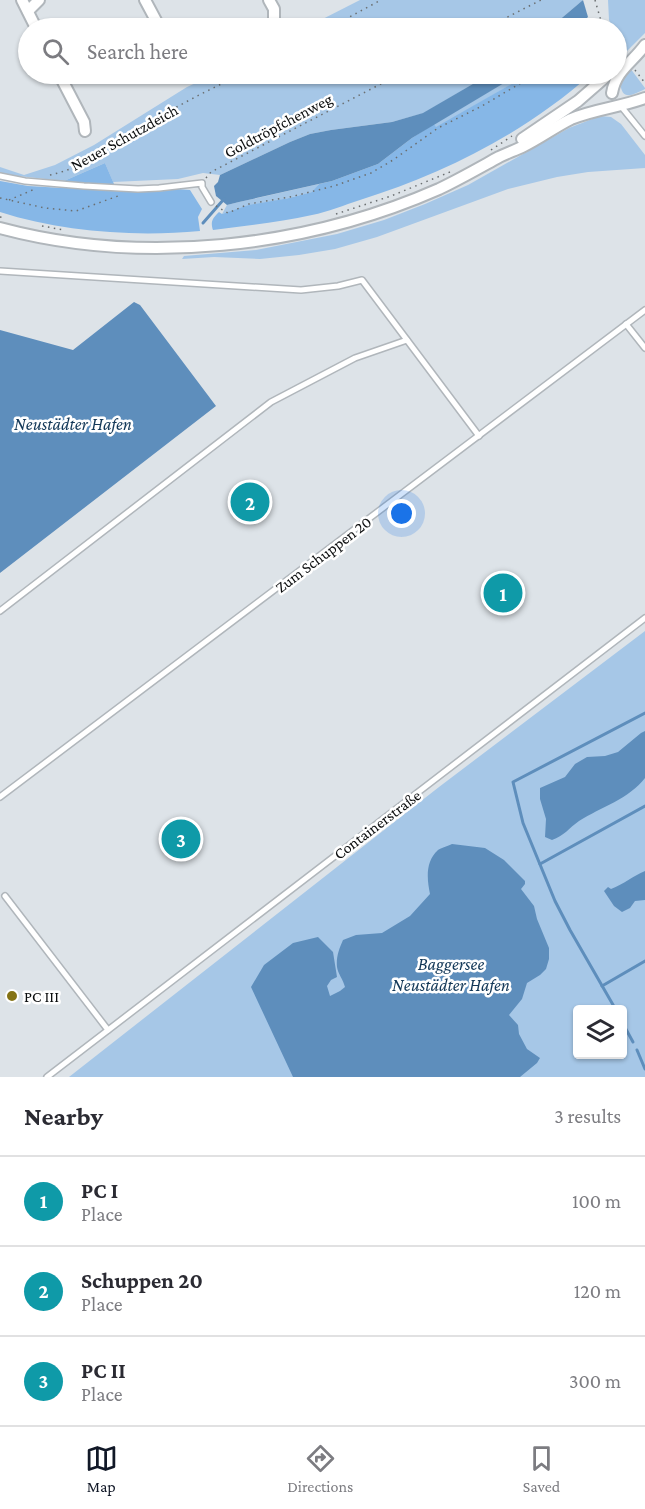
<!DOCTYPE html>
<meta charset="utf-8">
<style>
:root{--surface:#fff;--page:#f2f2f3;--text:#2b2b33;--muted:#7c7c81;--line:#e1e1e2;--accent:#111827}
body{margin:0;font-family:"Crimson Pro",serif;background:var(--page);color:var(--text)}
.controls{position:absolute;right:18px;bottom:18px;display:grid;overflow:hidden;border-radius:6px;box-shadow:0 2px 4px #0004}
.controls button{width:54px;height:54px;display:grid;place-items:center;padding:0;border:0;border-bottom:2px solid var(--line);background:var(--surface);color:var(--text);font:30px sans-serif}
.you{position:absolute;left:402px;top:514px;width:21px;height:21px;margin:-15px;border:4px solid #fff;border-radius:50%;background:#1a73e8;box-shadow:0 0 0 9px #1a73e833}
.badge{display:grid;place-items:center;width:39px;height:39px;border-radius:50%;background:var(--accent);color:#fff;font-size:20px;font-weight:700}
.pin{position:absolute;translate:-50% -50%;border:3px solid #fff;box-shadow:0 2px 6px #0006}
.list{margin:0;padding:0;list-style:none}
h2{display:flex;justify-content:space-between;align-items:center;height:78px;margin:0;padding:0 24px;font-size:26px}
h2 small{font-size:20px;font-weight:400;color:var(--muted)}
.list li{display:grid;grid-template-columns:39px 1fr auto;gap:18px;align-items:center;box-sizing:border-box;height:90px;padding:0 24px;border-top:2px solid var(--line)}
.list b{display:block;font-size:22px;white-space:nowrap}
.list p{margin:0;font-size:20px;white-space:nowrap;color:var(--muted)}
.list em{font-size:20px;font-style:normal;color:var(--muted)}
.icon{flex:none;width:33px;height:33px;fill:none;stroke:currentColor;stroke-width:2;stroke-linecap:round;stroke-linejoin:round}
.map{position:relative;flex:none;width:645px;height:1077px;overflow:hidden}
.search{position:absolute;background:var(--surface);box-shadow:0 2px 4px #0004;left:18px;right:18px;top:18px;height:66px;display:flex;align-items:center;gap:15px;box-sizing:border-box;padding:0 21px;border-radius:33px;color:var(--muted);font-size:22px}
.sheet{height:348px;background:var(--surface)}
nav{display:flex;justify-content:space-around;align-items:center;box-sizing:border-box;height:84px;border-top:2px solid var(--line);background:var(--surface);font-size:16px;color:var(--muted)}
nav a{display:grid;justify-items:center;gap:3px}
nav .on{color:var(--accent)}
.map>svg:first-child{display:block}
.green{fill:#a6c7e7;fill-rule:evenodd}
.forest{fill:#86b7e7}
.water{fill:#5e8ebc}
.lines{fill:none;stroke-linecap:round;stroke-linejoin:round}
.stream{stroke:#5e8ebc;stroke-width:3}
.lane-casing{stroke:#b0b6bb;stroke-width:8}
.street-casing{stroke:#b0b6bb;stroke-width:14}
.path{stroke:#6b6f71;stroke-width:1.5;stroke-dasharray:1.5 4.5;stroke-linecap:butt}
.lane{stroke:#fff;stroke-width:5}
.street{stroke:#fff;stroke-width:10}
.poi-dot{fill:#847315;stroke:#fff;stroke-width:2}
.labels{text-anchor:middle;stroke-width:5;stroke-linejoin:round;paint-order:stroke}
.street-label{font-size:16px;fill:#0b0d0e;stroke:#fff}
.poi-label{font-size:16px;fill:#0b0d0e;stroke:#fff;text-anchor:start}
.water-label{font-size:18px;font-style:italic;fill:#123757;stroke:#fff}
</style>
<div class="map">
<svg width="645" height="1077" viewBox="0 0 645 1077">
<rect width="100%" height="100%" fill="#dde3e8"/>
<g class="green">
<path d="M360,0H582V1L550,28H305Z"/>
<path d="M608,0H645V33L624,54L619,48L617,50L616,28H612V27L609,20Z"/>
<path d="M630,68L645,88V89C632,95 622,102 620,82Z"/>
<path d="M215,74H490L424,113L392,122L331,130L310,134L290,142L220,175L203,173L178,179L113,182L105,163L64,181L0,174V167L24,175L55,165L94,145L187,87Z"/>
<path d="M519,74H529L436,128L434,124Z"/>
<path d="M600,116L611,117L621,124L645,155V168L588,172L557,177L508,189L377,237L335,249L299,255L260,259L214,257L182,259L184,256L256,250L337,234L384,220L425,204L468,185L569,128Z"/>
<path d="M319,184L313,192L222,214L227,205L239,202Z"/>
<path d="M645,631V1077H69L439,787ZM578,1010H622V1054H578Z"/>
</g>
<g class="forest">
<path d="M529,74H591C525,133 444,174 360,200C344,205 328,212 312,215C279,222 246,226 213,230C210,221 213,218 219,212L222,214L249,205L289,198L312,192L319,184L332,181L378,164L412,138L434,124L436,127Z"/>
<path d="M105,163L117,191L152,192L177,189L190,190L202,209L198,217L200,231C135,237 62,232 0,212V181L28,186L62,188L64,181Z"/>
</g>
<g class="water">
<path d="M583,0L588,17L576,28H550Z"/>
<path d="M490,74H519L412,138L378,164L332,181L239,202L227,205L216,196L214,186L218,182L220,175L290,142L310,134L331,130L392,122L423,113Z"/>
<path d="M134,302L140,305L216,406L0,573V330L73,350Z"/>
<path d="M645,731V778C629,799 601,807 579,821C569,828 564,836 552,840L545,837L546,819L540,799V788L565,777L575,764L587,757L605,756L618,752L641,733Z"/>
<path d="M452,844L485,848L504,860L525,881V884L521,889L534,906L537,919L549,948V959L546,969L540,975L527,983L522,999L509,1015L518,1025L519,1034L527,1049L540,1058L537,1063L520,1077H293L251,987L264,965L293,943L318,937L333,952L337,977L331,980L327,986L330,996L340,991L345,987C343,979 338,974 337,967C336,957 339,949 343,940L356,935L382,933L410,916L430,894C427,879 425,862 438,850C441,848 448,846 452,844Z"/>
<path d="M645,871V900L635,901L630,908L622,912L614,906L604,891L608,887L611,889C624,884 633,876 645,871Z"/>
</g>
<g class="lines">
<g class="stream">
<path d="M203,223L224,199"/>
<path d="M540,864L645,806"/>
<path d="M602,986L645,961"/>
<path d="M616,1010L570,930L555,901L523,823L513,782L645,713"/>
<path d="M622,1022L633,1042"/>
<path d="M637,1050L645,1069"/>
</g>
<defs>
<g id="lane">
<path d="M620,105L645,136"/>
<path d="M0,176L25,181L84,186L138,189L159,188L202,183V187L211,202"/>
<path d="M0,271L301,290L338,286L362,280L479,436"/>
<path d="M626,324L645,348"/>
<path d="M0,611L271,402L355,358L407,340"/>
<path d="M0,797L645,310"/>
<path d="M5,896L108,1030"/>
<path d="M47,1077L645,618"/>
</g>
<g id="street">
<path d="M22,0L36,28"/>
<path d="M145,0L160,28"/>
<path d="M269,0L274,9V18"/>
<path d="M28,11L39,0"/>
<path d="M59,74L84,122L85,131"/>
<path d="M612,93C616,70 632,63 645,45"/>
<path d="M522,139L578,101L609,74"/>
<path d="M0,228C142,266 305,248 439,189C460,179 479,168 499,157C507,153 516,150 524,146C540,138 555,127 571,119C595,109 621,107 645,98"/>
</g>
</defs>
<use href="#lane" class="lane-casing"/>
<use href="#street" class="street-casing"/>
<g class="path">
<path d="M595,0L603,28"/>
<path d="M329,28L381,0"/>
<path d="M486,28L541,0"/>
<path d="M616,58L621,54L622,55"/>
<path d="M635,70L645,83"/>
<path d="M491,150L512,136"/>
<path d="M50,175C92,166 130,133 168,112C192,98 217,86 242,74"/>
<path d="M206,178L211,172L400,74"/>
<path d="M0,198L45,208L76,211L118,196"/>
<path d="M9,200L35,189"/>
<path d="M216,206L228,213L249,204L290,197L334,186L371,173L393,160L438,128L482,106L536,74"/>
<path d="M336,214L391,196L450,172"/>
<path d="M0,217L5,218"/>
<path d="M42,226L64,230"/>
</g>
<use href="#lane" class="lane"/>
<use href="#street" class="street"/>
</g>
<circle class="poi-dot" cx="12" cy="996" r="6"/>
<g class="labels">
<g class="street-label">
<text transform="translate(278 125) rotate(-28)" y="6">Goldtröpfchenweg</text>
<text transform="translate(124 137) rotate(-29)" y="6">Neuer Schutzdeich</text>
<text transform="translate(323 554) rotate(-37)" y="6">Zum Schuppen 20</text>
<text transform="translate(377 824) rotate(-37)" y="6">Containerstraße</text>
</g>
<g class="poi-label">
<text x="24" y="1002">PC III</text>
</g>
<g class="water-label">
<text x="73" y="430">Neustädter Hafen</text>
<text x="451" y="970">Baggersee<tspan x="451" dy="21">Neustädter Hafen</tspan></text>
</g>
</g>
</svg>
<div class="controls">
<button><svg class="icon" aria-label="layers" viewBox="0 0 24 24"><path d="M12 4l9 5-9 5-9-5zM3 14l9 5 9-5"/></svg></button>
</div>
<div class="you"></div>
<div class="pin badge" style="left:503px;top:593px;background:#0f9aa8">1</div>
<div class="pin badge" style="left:250px;top:502px;background:#0f9aa8">2</div>
<div class="pin badge" style="left:181px;top:839px;background:#0f9aa8">3</div>
<div class="search"><svg class="icon" aria-label="search" viewBox="0 0 24 24"><circle cx="10" cy="10" r="6"/><path d="M15 15l6 6"/></svg>Search here</div>
</div>
<section class="sheet">
<h2>Nearby<small>3 results</small></h2>
<ul class="list">
<li><span class="badge" style="background:#0f9aa8">1</span><div><b>PC I</b><p>Place</p></div><em>100 m</em></li>
<li><span class="badge" style="background:#0f9aa8">2</span><div><b>Schuppen 20</b><p>Place</p></div><em>120 m</em></li>
<li><span class="badge" style="background:#0f9aa8">3</span><div><b>PC II</b><p>Place</p></div><em>300 m</em></li>
</ul>
</section>
<nav>
<a class="on"><svg class="icon" aria-label="map" viewBox="0 0 24 24"><path d="M3 6l6-2 6 2 6-2v14l-6 2-6-2-6 2zM9 4v14M15 6v14"/></svg>Map</a>
<a><svg class="icon" aria-label="directions" viewBox="0 0 24 24"><path d="M12 3l9 9-9 9-9-9zM9 14v-3h6M13 9l2 2-2 2"/></svg>Directions</a>
<a><svg class="icon" aria-label="saved" viewBox="0 0 24 24"><path d="M7 4h10v16l-5-4-5 4z"/></svg>Saved</a>
</nav>
